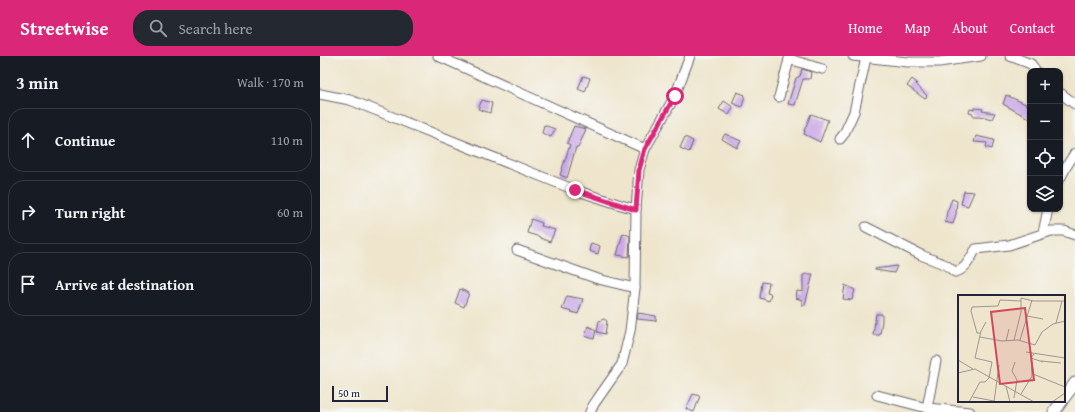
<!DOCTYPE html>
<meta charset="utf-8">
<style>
:root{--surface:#171b24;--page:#242831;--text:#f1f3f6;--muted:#9ea1a6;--line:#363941;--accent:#db2777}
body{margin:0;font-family:"Gentium Book Plus",serif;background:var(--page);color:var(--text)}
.controls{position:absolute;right:12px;top:12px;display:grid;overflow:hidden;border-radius:8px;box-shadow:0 1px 3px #0004}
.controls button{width:36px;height:36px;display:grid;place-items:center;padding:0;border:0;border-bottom:1px solid var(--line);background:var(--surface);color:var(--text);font:20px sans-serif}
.scale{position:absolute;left:12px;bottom:10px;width:56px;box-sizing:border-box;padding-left:4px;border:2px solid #22223b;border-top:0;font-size:11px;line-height:14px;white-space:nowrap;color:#22223b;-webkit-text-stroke:3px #f6f6f2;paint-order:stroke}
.stop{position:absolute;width:12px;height:12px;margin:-9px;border:3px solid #db2777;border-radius:50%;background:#fff}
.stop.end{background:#db2777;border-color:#fff;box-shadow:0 1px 4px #0008}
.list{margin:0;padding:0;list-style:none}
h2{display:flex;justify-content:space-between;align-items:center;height:52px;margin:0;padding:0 16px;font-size:17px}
h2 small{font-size:13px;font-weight:400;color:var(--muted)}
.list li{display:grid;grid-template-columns:26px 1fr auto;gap:12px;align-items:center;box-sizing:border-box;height:64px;margin:0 8px 8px;padding:0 8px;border:1px solid var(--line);border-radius:16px}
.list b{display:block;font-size:15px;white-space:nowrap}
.list em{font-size:13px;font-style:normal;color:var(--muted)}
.icon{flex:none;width:22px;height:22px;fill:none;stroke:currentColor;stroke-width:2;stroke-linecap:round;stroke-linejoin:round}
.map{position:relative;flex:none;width:755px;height:356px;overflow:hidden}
header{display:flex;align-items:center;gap:24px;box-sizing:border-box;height:56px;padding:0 20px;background:var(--accent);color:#fff}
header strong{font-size:19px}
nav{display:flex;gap:22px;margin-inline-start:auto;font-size:14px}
.search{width:280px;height:36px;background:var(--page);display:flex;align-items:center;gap:10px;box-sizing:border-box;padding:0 14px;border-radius:16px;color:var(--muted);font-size:15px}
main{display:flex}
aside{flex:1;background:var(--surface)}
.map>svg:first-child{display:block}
.building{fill:#ccaae8}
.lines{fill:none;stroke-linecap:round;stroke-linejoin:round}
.minor-casing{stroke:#69666e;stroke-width:11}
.tertiary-casing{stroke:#69666e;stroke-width:13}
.minor{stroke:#fff;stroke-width:9}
.tertiary{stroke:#fff;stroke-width:11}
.route{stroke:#db2777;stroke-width:5}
.inset-road{fill:none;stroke:#9c9792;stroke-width:1}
.view{fill:#d1495b;fill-opacity:0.15;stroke:#d1495b;stroke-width:2}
.inset-edge{fill:none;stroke:#22223b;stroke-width:2}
</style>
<header>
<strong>Streetwise</strong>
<div class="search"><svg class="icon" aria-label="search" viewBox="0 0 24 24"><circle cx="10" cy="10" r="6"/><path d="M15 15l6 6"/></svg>Search here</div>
<nav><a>Home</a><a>Map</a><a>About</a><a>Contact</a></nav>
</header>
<main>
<aside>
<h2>3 min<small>Walk · 170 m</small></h2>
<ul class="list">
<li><svg class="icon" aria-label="ahead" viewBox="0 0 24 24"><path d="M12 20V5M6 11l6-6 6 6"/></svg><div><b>Continue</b></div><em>110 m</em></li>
<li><svg class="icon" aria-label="right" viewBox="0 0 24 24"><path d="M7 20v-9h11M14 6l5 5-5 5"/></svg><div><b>Turn right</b></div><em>60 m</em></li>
<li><svg class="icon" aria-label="arrive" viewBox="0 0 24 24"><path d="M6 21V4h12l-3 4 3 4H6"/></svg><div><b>Arrive at destination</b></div></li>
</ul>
</aside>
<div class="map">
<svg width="755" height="356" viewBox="0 0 755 356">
<rect width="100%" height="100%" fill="#f6f6f2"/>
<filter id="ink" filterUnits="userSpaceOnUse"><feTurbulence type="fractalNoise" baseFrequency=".025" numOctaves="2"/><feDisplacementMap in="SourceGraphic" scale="8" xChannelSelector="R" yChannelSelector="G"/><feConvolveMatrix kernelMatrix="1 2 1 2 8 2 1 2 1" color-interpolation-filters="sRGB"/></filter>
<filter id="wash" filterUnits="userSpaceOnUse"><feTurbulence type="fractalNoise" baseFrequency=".012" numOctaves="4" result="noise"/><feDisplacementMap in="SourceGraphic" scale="16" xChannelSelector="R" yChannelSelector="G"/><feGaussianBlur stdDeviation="0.9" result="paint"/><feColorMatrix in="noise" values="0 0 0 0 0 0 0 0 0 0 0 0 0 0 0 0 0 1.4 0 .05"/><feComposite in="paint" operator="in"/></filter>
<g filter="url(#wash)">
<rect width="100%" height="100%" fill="#eee5cc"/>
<g id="blocks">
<g class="building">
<path d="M482,13L491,16L490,23H483L475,49L468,48L476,22L480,20Z"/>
<path d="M263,20L270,22L265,36L258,33Z"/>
<path d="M592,23L597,27L596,28L607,40L605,43L587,30Z"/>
<path d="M417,36L425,39L422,51L412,47Z"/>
<path d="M686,39L710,50V63L683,48Z"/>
<path d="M162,44L172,47L170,57L158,53Z"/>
<path d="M404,45L413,51L409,59L399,53Z"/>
<path d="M654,52L663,53L662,55L675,57L672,63L660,60H653V58L649,57L650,53L654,54Z"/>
<path d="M491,58L508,64L500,86L484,78L485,75H484Z"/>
<path d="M224,69L235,73L231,81L222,77Z"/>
<path d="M254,70L266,73L258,92L256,91L247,122L240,119L250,89L247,87Z"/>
<path d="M405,78L421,85L417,92L402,83Z"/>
<path d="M656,80L674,84L672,93L666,91L667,87L654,86Z"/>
<path d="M365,81L373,85L369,96L360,92Z"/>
<path d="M644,135L654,136L648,150L641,148Z"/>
<path d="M632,143L637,145L636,158L633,168L625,166L627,156Z"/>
<path d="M211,163L222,167L221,170L235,174L230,186L220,182V181L207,177Z"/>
<path d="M303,177L310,180L309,201L297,199Z"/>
<path d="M271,187L280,190L278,198L269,195Z"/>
<path d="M577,210L574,217L555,214V213Z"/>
<path d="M487,218H493L485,249H482V244L476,242L477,235L483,236V219Z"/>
<path d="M442,226L449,227L447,237L451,238L449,245L440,242Z"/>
<path d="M525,229L535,234L532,244L523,243Z"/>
<path d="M140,233L149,237L144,251L135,247Z"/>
<path d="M247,240L263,243L258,258L242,253Z"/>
<path d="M318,257L336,260V265L317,263Z"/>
<path d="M556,258H562V265L560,279H553Z"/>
<path d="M284,263L287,265L285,278L277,276L279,265Z"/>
<path d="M268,270L276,274L274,283L265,280Z"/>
<path d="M373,338L380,340L374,356L366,353Z"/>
</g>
</g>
</g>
<g filter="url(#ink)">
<use href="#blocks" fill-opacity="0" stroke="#69666e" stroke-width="1"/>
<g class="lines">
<defs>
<g id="minor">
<path d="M118,0L325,93"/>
<path d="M533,0L588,6H619L661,0"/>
<path d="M690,0L711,8L716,15"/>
<path d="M469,3L502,13"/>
<path d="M740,37L755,48"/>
<path d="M0,38L30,44L255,134L301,149L316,153"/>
<path d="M459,41L470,0"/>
<path d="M520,83L524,78L534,56L546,2"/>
<path d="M740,123L746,111L755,97"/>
<path d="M546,171L601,199L626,209L635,216C646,214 650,202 656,193L689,189L731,175H744L755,179"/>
<path d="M723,177L728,153"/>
<path d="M197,194L278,223L315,232"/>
<path d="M557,339L607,352L650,356"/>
<path d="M607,352L616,305"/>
<path d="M270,356L274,348L302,308L310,275L315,232L316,153L319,114L325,93L355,40L370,0"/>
</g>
<g id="tertiary">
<path d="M744,342L755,327"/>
<path d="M734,356L742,345"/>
</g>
</defs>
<use href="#minor" class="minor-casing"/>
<use href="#tertiary" class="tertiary-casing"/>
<use href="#minor" class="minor"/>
<use href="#tertiary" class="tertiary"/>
</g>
</g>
<g class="lines" filter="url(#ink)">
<path class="route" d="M255,134L316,154L319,114L325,93L355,40"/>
</g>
<g transform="translate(638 239)">
<rect width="107" height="107" fill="#eee5cc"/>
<path class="inset-road" d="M69,21L85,24M98,28L104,6M22,38H19L13,16L14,12L40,11L42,5L63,6M22,42L44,46L60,45L77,50L84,37L95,29L107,26M56,45L63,17V3L75,6H107M62,45L74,5M48,46L51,34M68,57L107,63M73,63L85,67M0,65L15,74M83,66L103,68M0,78L17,74L76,107M75,79L107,92M48,91L52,107M63,99L74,81L73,63L76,59M15,102L36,106M56,103L59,85L54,76L57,67M11,107L22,87H27L31,83L34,67L17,63L23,36L28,27M36,107L41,70M94,107L107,98"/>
<path class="view" d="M67,13L76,85L42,89L33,17Z"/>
<rect width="107" height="107" class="inset-edge"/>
</g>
</svg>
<div class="controls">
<button>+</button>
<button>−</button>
<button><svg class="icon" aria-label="locate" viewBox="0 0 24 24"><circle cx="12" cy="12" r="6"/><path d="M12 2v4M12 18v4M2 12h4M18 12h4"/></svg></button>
<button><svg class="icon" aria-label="layers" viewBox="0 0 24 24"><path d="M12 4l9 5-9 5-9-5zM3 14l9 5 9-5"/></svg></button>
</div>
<div class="scale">50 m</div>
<div class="stop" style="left:355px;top:40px"></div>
<div class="stop end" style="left:255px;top:134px"></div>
</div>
</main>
